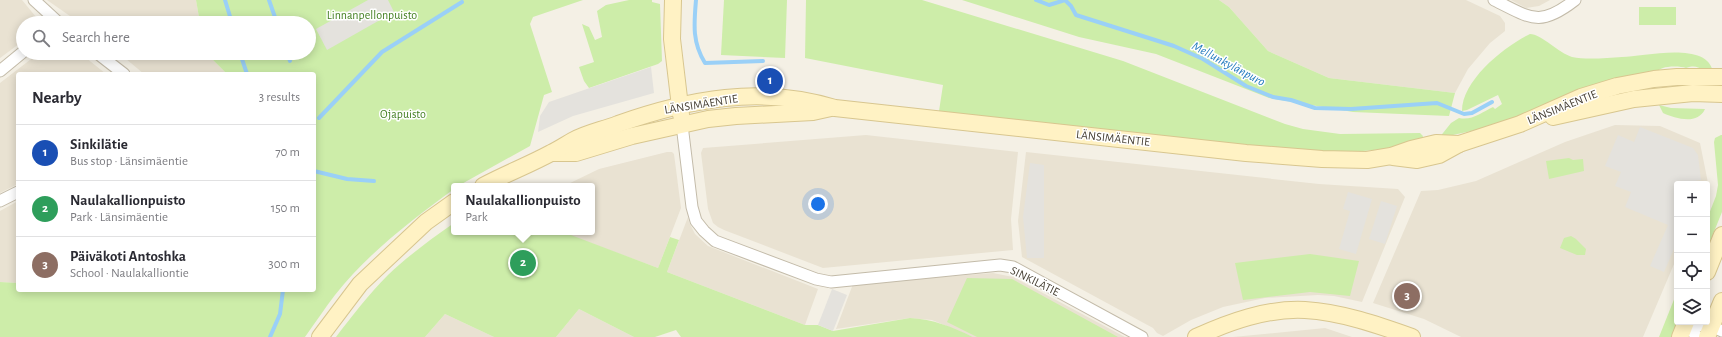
<!DOCTYPE html>
<meta charset="utf-8">
<style>
:root{--surface:#fff;--page:#f2f2f3;--text:#2b2b33;--muted:#7c7c81;--line:#e1e1e2;--accent:#ff3811}
body{margin:0;font-family:"Alegreya Sans",sans-serif;background:var(--page);color:var(--text)}
.controls{position:absolute;right:12px;bottom:12px;display:grid;overflow:hidden;border-radius:4px;box-shadow:0 2px 10px #0003}
.controls button{width:36px;height:36px;display:grid;place-items:center;padding:0;border:0;border-bottom:1px solid var(--line);background:var(--surface);color:var(--text);font:20px sans-serif}
.you{position:absolute;left:818px;top:204px;width:14px;height:14px;margin:-10px;border:3px solid #fff;border-radius:50%;background:#1a73e8;box-shadow:0 0 0 6px #1a73e833}
.badge{display:grid;place-items:center;width:26px;height:26px;border-radius:50%;background:var(--accent);color:#fff;font-size:13px;font-weight:700}
.pin{position:absolute;translate:-50% -50%;border:2px solid #fff;box-shadow:0 1px 4px #0006}
.popup{position:absolute;left:451px;top:183px;width:144px;height:52px;box-sizing:border-box;display:grid;place-content:center;border-radius:4px;background:var(--surface);filter:drop-shadow(0 1px 3px #0005);font-size:13px;white-space:nowrap;color:var(--muted)}
.popup b{font-size:15px;color:var(--text)}
.popup::after{content:'';position:absolute;left:50%;top:100%;margin-left:-8px;border:8px solid transparent;border-top-color:var(--surface)}
.list{margin:0;padding:0;list-style:none}
h2{display:flex;justify-content:space-between;align-items:center;height:52px;margin:0;padding:0 16px;font-size:17px}
h2 small{font-size:13px;font-weight:400;color:var(--muted)}
.list li{display:grid;grid-template-columns:26px 1fr auto;gap:12px;align-items:center;box-sizing:border-box;height:56px;padding:0 16px;border-top:1px solid var(--line)}
.list b{display:block;font-size:15px;white-space:nowrap}
.list p{margin:0;font-size:13px;white-space:nowrap;color:var(--muted)}
.list em{font-size:13px;font-style:normal;color:var(--muted)}
.icon{flex:none;width:22px;height:22px;fill:none;stroke:currentColor;stroke-width:2;stroke-linecap:round;stroke-linejoin:round}
.map{position:relative;flex:none;width:1722px;height:337px;overflow:hidden}
.search{position:absolute;background:var(--surface);box-shadow:0 2px 10px #0003;left:16px;top:16px;width:300px;height:44px;display:flex;align-items:center;gap:10px;box-sizing:border-box;padding:0 14px;border-radius:22px;color:var(--muted);font-size:15px}
.panel{position:absolute;background:var(--surface);box-shadow:0 2px 10px #0003;left:16px;top:72px;width:300px;height:220px;border-radius:4px}
.map>svg:first-child{display:block}
.residential{fill:#e9e2d2}
.green{fill:#cdeda9}
.parking{fill:#e4e2dd}
.lines{fill:none;stroke-linecap:round;stroke-linejoin:round}
.stream{stroke:#9ad0f7;stroke-width:4}
.street-casing{stroke:#c3bba9;stroke-width:13}
.secondary-casing{stroke:#d8c68f;stroke-width:18}
.street{stroke:#fff;stroke-width:11}
.secondary{stroke:#fff2c4;stroke-width:16}
.labels{text-anchor:middle;stroke-width:3;stroke-linejoin:round;paint-order:stroke}
.park-label{font-size:12px;fill:#437f21;stroke:#fff}
.street-label{font-size:12px;fill:#474034;stroke:#fff}
.water-label{font-size:13px;font-style:italic;fill:#227abe;stroke:#fff}
</style>
<div class="map">
<svg width="1722" height="337" viewBox="0 0 1722 337">
<rect width="100%" height="100%" fill="#f4f0e5"/>
<g class="residential">
<path d="M0,0H22L36,17L37,23H23V41L0,58Z"/>
<path d="M47,0H196L200,23H80Z"/>
<path d="M1219,0H1466L1500,16L1505,23V31L1490,43L1468,69L1455,93L1329,78L1268,51L1229,7Z"/>
<path d="M1511,0H1550L1539,6L1526,8Z"/>
<path d="M39,53H80L106,74H18V184L0,193V83Z"/>
<path d="M119,53H206L227,74H144Z"/>
<path d="M1615,125L1660,126L1700,143L1708,183L1707,186V184H1677V257L1643,337H1461L1424,319L1373,303L1421,191L1438,190L1476,181L1565,142Z"/>
<path d="M866,135L1018,152L1011,219L1013,250L823,268L724,230L718,227L713,223L708,209L701,153L703,148Z"/>
<path d="M667,152H672L674,154L681,208L658,268L563,233L592,232V186H564L599,169Z"/>
<path d="M1026,152L1319,184L1398,189L1405,197L1362,302L1334,296L1318,295L1265,298L1223,307L1191,320L1163,336L1157,333L1153,328L1022,257L1018,221Z"/>
<path d="M18,201V283L0,282V211Z"/>
<path d="M688,217L689,222L695,234L708,246L818,289L805,325L667,272Z"/>
<path d="M993,273L1013,277L1125,337H973L932,320L910,318L836,329L853,284Z"/>
<path d="M579,309L634,337H556Z"/>
<path d="M445,314L494,337H425Z"/>
<path d="M1325,328L1352,337H1233Z"/>
</g>
<g class="green">
<path d="M196,0H583L533,17L530,24L552,92L544,95L530,146L458,186H454V189C412,220 368,253 335,295C325,308 315,323 305,337H0V282L18,283V290H314V74H227L206,53H309V23H200Z"/>
<path d="M629,0H652V2L660,4L662,61L658,64L589,88L584,81L579,67L594,62L582,24L589,27L595,40L602,37L597,11L606,5Z"/>
<path d="M724,0H787L785,58L721,55Z"/>
<path d="M806,0H922L1123,61L1285,124L1303,129L1340,134L1420,133L1423,136L1422,140C1354,162 1279,148 1209,141C1119,131 1029,121 939,111L943,85L805,58Z"/>
<path d="M962,0H1219L1229,7L1268,51L1329,78L1455,93L1449,116L1353,112L1269,98L1156,54L1079,37Z"/>
<rect x="1639" y="7" width="37" height="18"/>
<path d="M1530,34C1541,34 1559,53 1572,57C1586,60 1607,58 1622,57C1643,57 1709,40 1713,73C1700,72 1700,63 1686,68C1681,66 1668,66 1663,68C1659,69 1659,71 1654,71L1652,75L1476,130L1439,138L1451,123L1459,118C1472,121 1482,112 1493,107L1495,109L1502,104L1498,95L1467,110L1462,111C1462,80 1505,46 1530,34Z"/>
<path d="M1659,105L1671,108L1705,109C1698,125 1676,119 1663,113Z"/>
<path d="M1721,135H1722V212L1707,249V219L1716,196L1718,185L1714,142L1715,138Z"/>
<path d="M1569,158L1573,160L1583,159L1584,171L1549,179L1546,161Z"/>
<path d="M454,223V232H563L658,268L670,237L679,240L667,272L805,325H818L833,331L910,318C933,319 952,327 973,337H681L676,330L655,337H634L579,309L556,337H494L445,314L425,337H336C352,316 369,294 388,275C408,256 431,239 454,223Z"/>
<path d="M1571,236L1576,239L1586,249L1585,255H1577L1560,248L1564,238Z"/>
<path d="M1310,254L1359,261L1350,296L1310,292L1243,300L1235,263Z"/>
<path d="M967,278L1012,279L1118,337H977L947,322Z"/>
<path d="M1677,292V322L1671,337H1659Z"/>
</g>
<g class="parking">
<path d="M368,0H388L394,12L327,50L316,29Z"/>
<path d="M651,67L654,93L573,116L538,132L540,116L549,102Z"/>
<path d="M1640,127L1693,148L1698,155L1701,180L1695,181L1696,184H1677V242L1664,272L1650,266L1668,225L1625,207L1631,192L1615,186L1621,172L1605,166L1618,135L1634,142Z"/>
<path d="M1030,163L1044,165V258H1027L1023,217Z"/>
<path d="M1348,192L1372,199L1356,254L1339,249L1350,211L1343,209Z"/>
<path d="M1381,201L1397,206L1385,244L1369,239Z"/>
<path d="M832,289L847,295L833,331L818,325Z"/>
</g>
<g class="lines">
<g class="stream">
<path d="M225,0L232,23"/>
<path d="M269,0L277,23"/>
<path d="M696,0C694,24 692,42 705,63L763,61"/>
<path d="M1036,0L1049,5L1065,0L1071,6L1076,15L1174,46L1203,59L1246,86L1273,97L1291,100L1315,108L1351,109L1437,103L1464,114L1472,113L1492,102"/>
<path d="M240,53L247,74"/>
<path d="M287,53L290,61"/>
<path d="M319,118L382,52L462,2"/>
<path d="M314,171L347,179L374,181"/>
<path d="M270,337L280,314L283,290"/>
</g>
<defs>
<g id="street">
<path d="M34,0L59,23"/>
<path d="M1494,0C1531,18 1539,28 1575,0"/>
<path d="M97,53L124,74"/>
<path d="M0,71L23,52"/>
<path d="M682,125L692,207L696,221L704,231L715,241L816,279L831,282L1000,265L1013,267L1142,337"/>
<path d="M0,201L18,192"/>
<path d="M1685,325L1711,326L1722,331"/>
<path d="M1685,325L1698,337"/>
</g>
<g id="secondary">
<path d="M673,0L672,39L681,115"/>
<path d="M1553,117L1634,99L1693,93L1722,94"/>
<path d="M552,153H576L632,136L708,119L736,116L813,112L831,108"/>
<path d="M1393,157L1417,160L1439,155L1459,144L1520,124L1581,97L1617,86L1654,79L1677,77H1722"/>
<path d="M483,186C505,174 529,165 551,153C559,149 565,145 572,141C586,133 603,130 618,124C689,99 761,85 835,108L1246,153L1322,159L1367,160L1391,156L1411,149L1436,143L1459,144"/>
<path d="M1707,272L1722,235"/>
<path d="M320,337L360,284L426,222L454,202"/>
<path d="M1196,337C1229,322 1267,308 1305,310C1341,312 1378,325 1412,337"/>
<path d="M1680,337L1686,322"/>
<path d="M1707,337L1722,301"/>
</g>
</defs>
<use href="#street" class="street-casing"/>
<use href="#secondary" class="secondary-casing"/>
<use href="#street" class="street"/>
<use href="#secondary" class="secondary"/>
</g>
<g class="labels">
<g class="park-label">
<text x="372" y="19">Linnanpellonpuisto</text>
<text x="403" y="118">Ojapuisto</text>
</g>
<g class="street-label">
<text transform="translate(701 104) rotate(-9)" y="4">LÄNSIMÄENTIE</text>
<text transform="translate(1562 107) rotate(-22)" y="4">LÄNSIMÄENTIE</text>
<text transform="translate(1113 138) rotate(6)" y="4">LÄNSIMÄENTIE</text>
<text transform="translate(1035 281) rotate(26)" y="4">SINKILÄTIE</text>
</g>
<g class="water-label">
<text transform="translate(1229 63) rotate(28)" y="5">Mellunkylänpuro</text>
</g>
</g>
</svg>
<div class="controls">
<button>+</button>
<button>−</button>
<button><svg class="icon" aria-label="locate" viewBox="0 0 24 24"><circle cx="12" cy="12" r="6"/><path d="M12 2v4M12 18v4M2 12h4M18 12h4"/></svg></button>
<button><svg class="icon" aria-label="layers" viewBox="0 0 24 24"><path d="M12 4l9 5-9 5-9-5zM3 14l9 5 9-5"/></svg></button>
</div>
<div class="you"></div>
<div class="pin badge" style="left:770px;top:81px;background:#1a4fb4">1</div>
<div class="pin badge" style="left:523px;top:263px;background:#2e9e5b">2</div>
<div class="popup"><b>Naulakallionpuisto</b>Park</div>
<div class="pin badge" style="left:1407px;top:296px;background:#8d6e63">3</div>
<div class="search"><svg class="icon" aria-label="search" viewBox="0 0 24 24"><circle cx="10" cy="10" r="6"/><path d="M15 15l6 6"/></svg>Search here</div>
<section class="panel">
<h2>Nearby<small>3 results</small></h2>
<ul class="list">
<li><span class="badge" style="background:#1a4fb4">1</span><div><b>Sinkilätie</b><p>Bus stop · Länsimäentie</p></div><em>70 m</em></li>
<li><span class="badge" style="background:#2e9e5b">2</span><div><b>Naulakallionpuisto</b><p>Park · Länsimäentie</p></div><em>150 m</em></li>
<li><span class="badge" style="background:#8d6e63">3</span><div><b>Päiväkoti Antoshka</b><p>School · Naulakalliontie</p></div><em>300 m</em></li>
</ul>
</section>
</div>
